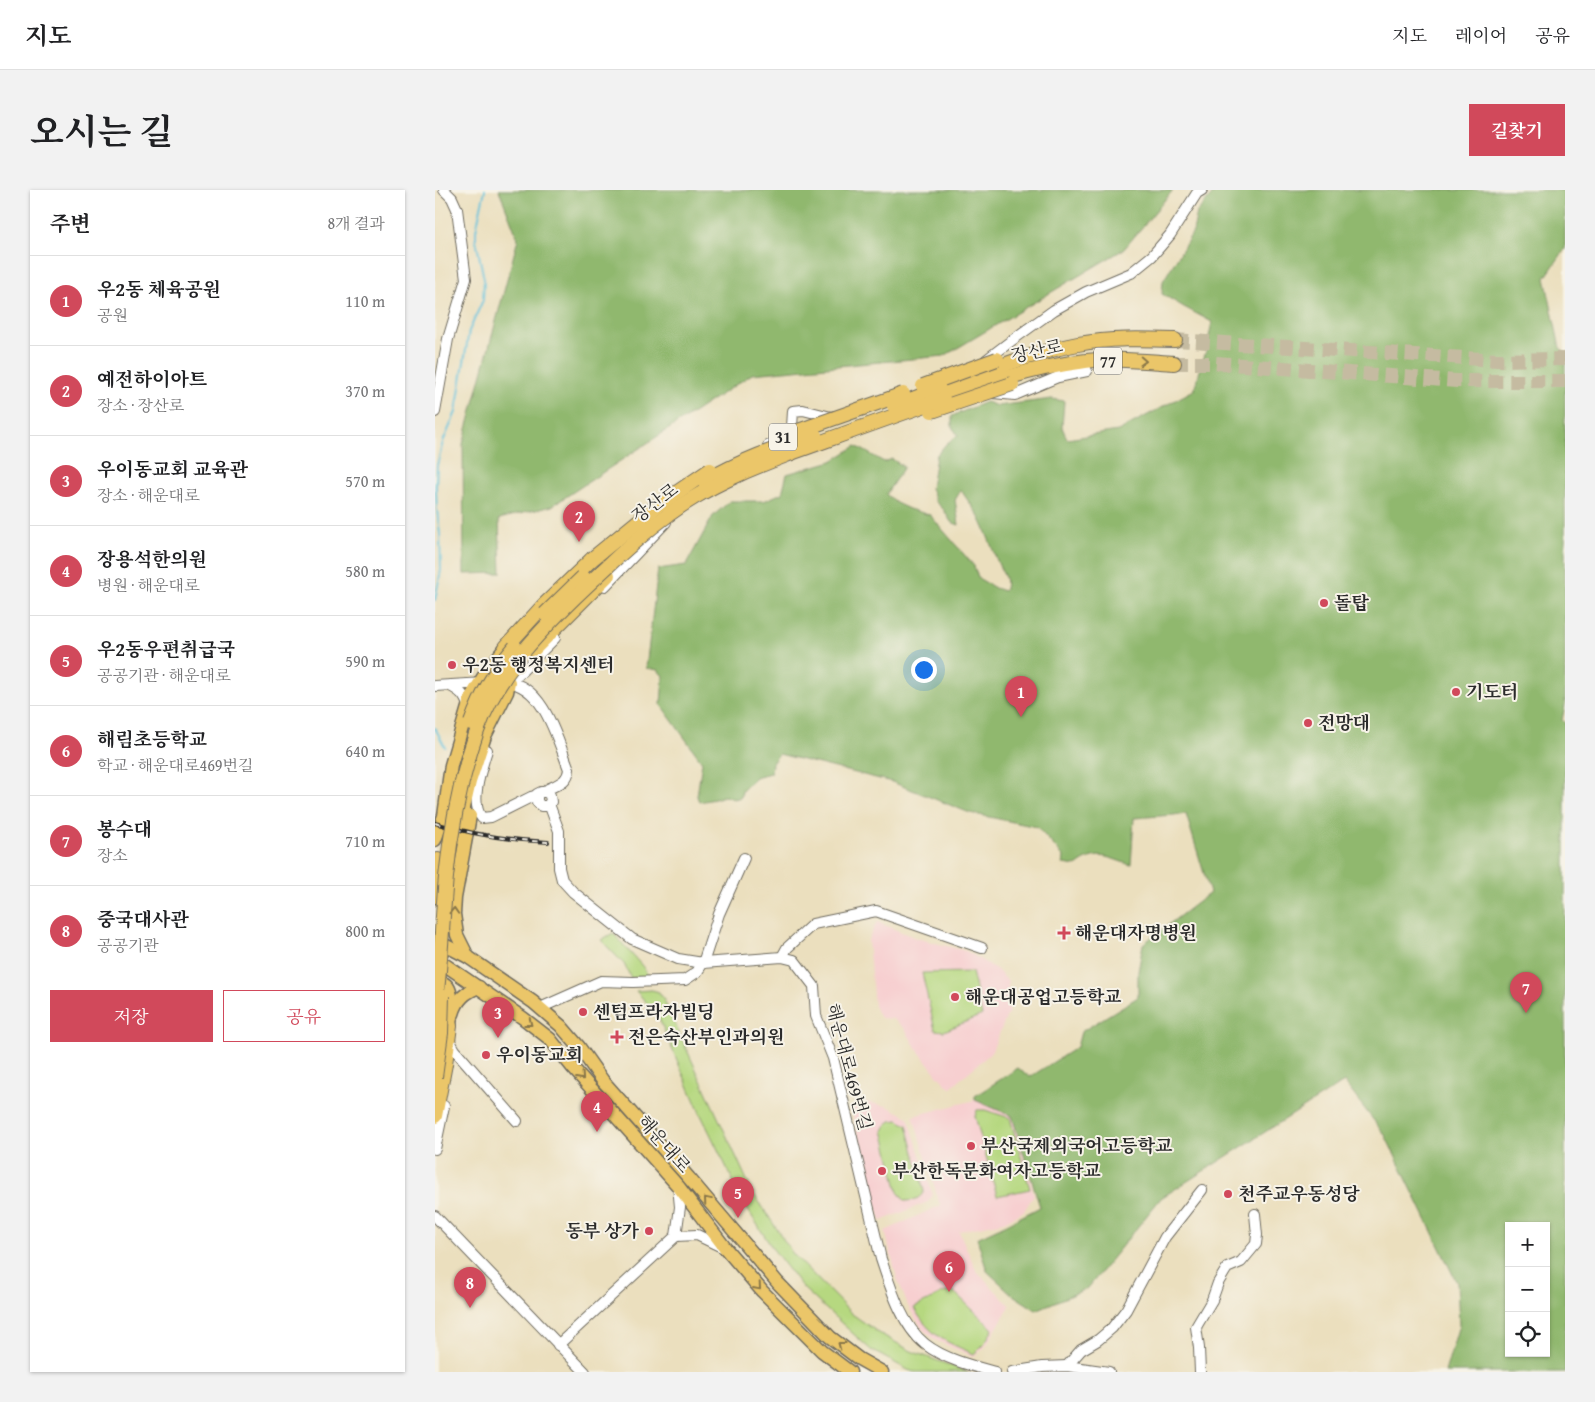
<!DOCTYPE html>
<html lang="ko">
<meta charset="utf-8">
<style>
:root{--surface:#fff;--page:#f2f2f2;--text:#202124;--muted:#757577;--line:#e0e0e0;--accent:#d1495b}
body{margin:0;font-family:"Gentium Book Plus","Noto Serif KR",serif;background:var(--page);color:var(--text)}
.controls{position:absolute;right:15px;bottom:15px;display:grid;overflow:hidden;border-radius:0px;box-shadow:0 1px 4px #0004}
.controls button{width:45px;height:45px;display:grid;place-items:center;padding:0;border:0;border-bottom:1px solid var(--line);background:var(--surface);color:var(--text);font:25px sans-serif}
.you{position:absolute;left:488px;top:479px;width:18px;height:18px;margin:-12px;border:4px solid #fff;border-radius:50%;background:#1a73e8;box-shadow:0 0 0 8px #1a73e833}
.badge{display:grid;place-items:center;width:32px;height:32px;border-radius:50%;background:var(--accent);color:#fff;font-size:16px;font-weight:700}
.pin{position:absolute;translate:-50% -41px;filter:drop-shadow(0 1px 2px #0008)}
.pin::after{content:'';position:absolute;top:26px;width:18px;height:15px;background:inherit;clip-path:polygon(0 0,100% 0,50% 100%)}
.list{margin:0;padding:0;list-style:none}
h2{display:flex;justify-content:space-between;align-items:center;height:65px;margin:0;padding:0 20px;font-size:21px}
h2 small{font-size:16px;font-weight:400;color:var(--muted)}
.list li{display:grid;grid-template-columns:32px 1fr auto;gap:15px;align-items:center;box-sizing:border-box;height:90px;padding:0 20px;border-top:1px solid var(--line)}
.list b{display:block;font-size:19px;white-space:nowrap}
.list p{margin:0;font-size:16px;white-space:nowrap;color:var(--muted)}
.list em{font-size:16px;font-style:normal;color:var(--muted)}
.actions{display:flex;gap:10px;padding:15px 20px}
.actions a{flex:1;padding:11px 0;border:1px solid var(--accent);border-radius:0px;text-align:center;font-size:18px;color:var(--accent)}
.actions .main{background:var(--accent);color:#fff}
.icon{flex:none;width:28px;height:28px;fill:none;stroke:currentColor;stroke-width:2;stroke-linecap:round;stroke-linejoin:round}
.map{position:relative;flex:none;width:1130px;height:1182px;overflow:hidden;border-radius:0px}
header{display:flex;align-items:center;gap:30px;box-sizing:border-box;height:70px;padding:0 25px;background:var(--surface);border-bottom:1px solid var(--line)}
header strong{font-size:24px}
nav{display:flex;gap:28px;margin-inline-start:auto;font-size:18px}
.intro{display:flex;align-items:center;justify-content:space-between;box-sizing:border-box;height:120px;padding:0 30px}
h1{margin:0;font-size:35px}
.button{padding:12px 22px;border-radius:0px;background:var(--accent);color:#fff;font-size:18px;font-weight:700}
main{display:flex;gap:30px;padding:0 30px}
aside{flex:1;background:var(--surface);border-radius:0px;box-shadow:0 1px 4px #0004}
.map>svg:first-child{display:block}
.built{fill:#f7cfd0}
.green{fill:#b6d880;stroke:#708256}
.forest{fill:#90b86e;stroke:#5e724c;fill-rule:evenodd}
.lines{fill:none;stroke-linecap:round;stroke-linejoin:round}
.stream{stroke:#5cc0da;stroke-width:2}
.highway-tunnel{stroke:#c5bba1;stroke-width:14;stroke-dasharray:14 7;stroke-linecap:butt}
.minor-casing{stroke:#6e6a5e;stroke-width:12}
.major-casing{stroke:#6e6a5e;stroke-width:15}
.highway-casing{stroke:#6e6a5e;stroke-width:16}
.minor{stroke:#fff;stroke-width:10}
.major{stroke:#ebc669;stroke-width:12}
.highway{stroke:#ebc669;stroke-width:14}
.rail-casing{stroke:#2b2b2b;stroke-width:4}
.rail{stroke:#f7f3e8;stroke-width:2;stroke-dasharray:5.5;stroke-linecap:butt}
.highway-bridge-casing{stroke:#6e6a5e;stroke-width:16;stroke-linecap:butt}
.highway-bridge{stroke:#ebc669;stroke-width:14}
.oneway{stroke:#8b784a}
.poi-dot{fill:#d1495b;stroke:#f7f3e8;stroke-width:2}
.labels{text-anchor:middle;stroke-width:4;stroke-linejoin:round;paint-order:stroke}
.shield{fill:#f7f3e8;stroke:#686764;stroke-width:1}
.shield-label{font-size:16px;font-weight:bold;fill:#2b2b2b}
.street-label{font-size:18px;fill:#2b2b2b;stroke:#f7f3e8}
.poi-label{font-size:18px;font-weight:bold;fill:#2b2b2b;stroke:#f7f3e8;text-anchor:start}
</style>
<header>
<strong>지도</strong>
<nav><a>지도</a><a>레이어</a><a>공유</a></nav>
</header>
<div class="intro"><h1>오시는 길</h1><a class="button">길찾기</a></div>
<main>
<aside>
<h2>주변<small>8개 결과</small></h2>
<ul class="list">
<li><span class="badge">1</span><div><b>우2동 체육공원</b><p>공원</p></div><em>110 m</em></li>
<li><span class="badge">2</span><div><b>예전하이아트</b><p>장소 · 장산로</p></div><em>370 m</em></li>
<li><span class="badge">3</span><div><b>우이동교회 교육관</b><p>장소 · 해운대로</p></div><em>570 m</em></li>
<li><span class="badge">4</span><div><b>장용석한의원</b><p>병원 · 해운대로</p></div><em>580 m</em></li>
<li><span class="badge">5</span><div><b>우2동우편취급국</b><p>공공기관 · 해운대로</p></div><em>590 m</em></li>
<li><span class="badge">6</span><div><b>해림초등학교</b><p>학교 · 해운대로469번길</p></div><em>640 m</em></li>
<li><span class="badge">7</span><div><b>봉수대</b><p>장소</p></div><em>710 m</em></li>
<li><span class="badge">8</span><div><b>중국대사관</b><p>공공기관</p></div><em>800 m</em></li>
</ul>
<div class="actions"><a class="main">저장</a><a>공유</a></div>
</aside>
<div class="map">
<svg width="1130" height="1182" viewBox="0 0 1130 1182">
<rect width="100%" height="100%" fill="#f7f3e8"/>
<filter id="ink" filterUnits="userSpaceOnUse"><feTurbulence type="fractalNoise" baseFrequency=".02" numOctaves="2"/><feDisplacementMap in="SourceGraphic" scale="10" xChannelSelector="R" yChannelSelector="G"/><feConvolveMatrix kernelMatrix="1 2 1 2 8 2 1 2 1" color-interpolation-filters="sRGB"/></filter>
<filter id="wash" filterUnits="userSpaceOnUse"><feTurbulence type="fractalNoise" baseFrequency=".0096" numOctaves="4" result="noise"/><feDisplacementMap in="SourceGraphic" scale="20" xChannelSelector="R" yChannelSelector="G"/><feGaussianBlur stdDeviation="1.12" result="paint"/><feColorMatrix in="noise" values="0 0 0 0 0 0 0 0 0 0 0 0 0 0 0 0 0 1.4 0 .05"/><feComposite in="paint" operator="in"/></filter>
<g filter="url(#wash)">
<rect width="100%" height="100%" fill="#ebdfbe"/>
<g class="built">
<path d="M442,732L481,748L531,761L561,779L573,791L574,821L556,863L515,898L503,886L482,859L469,838L458,829L445,828L439,816L433,750Z"/>
<path d="M540,910L577,926L599,1005L589,1021L569,1032L524,1041L541,1080L575,1116L551,1156L539,1167L502,1151L487,1139L473,1116L462,1088L450,1041L506,1015L504,1012L478,926Z"/>
<path d="M431,912L452,916L473,927L498,1005L493,1012L446,1031L433,988L416,917Z"/>
</g>
<g class="green">
<path d="M178,743L208,777L214,787L196,788L189,774L166,750Z"/>
<path d="M537,782L547,825L509,841L500,840L487,783Z"/>
<path d="M217,800L224,802L228,808L317,1001L358,1064L417,1124L444,1143L476,1161L533,1182H479L473,1180L436,1160L368,1098L338,1059L311,1017L265,923L222,824L201,801Z"/>
<path d="M542,920H550L575,928L595,999L562,1006L540,926Z"/>
<path d="M463,930L472,935L489,1001C485,1009 478,1011 470,1011L463,1002L448,940L456,931Z"/>
<path d="M518,1101L558,1139L549,1154L539,1164C510,1151 496,1147 479,1118L508,1103Z"/>
</g>
<g class="forest">
<path d="M64,0H738L689,59L509,166L317,184L117,316L64,329L66,383L29,384L28,254L83,49Z"/>
<path d="M781,0H1130V59L1110,88L1125,158L1130,162V515L1127,530L1130,533V1182H1010L1024,1135L1022,1093L950,945L909,892L726,1008L653,1098L601,1120L578,1105L552,1081L542,1048L572,1034L605,1017L577,926L540,910V906L583,878L595,887L642,857L646,842L703,807V782L708,754L775,703L751,624L699,628L696,675C673,668 662,659 641,676L628,674L629,667L602,637L535,623L457,592L344,564L337,573L336,583L320,587L307,601L306,607L299,609L289,606L280,609L264,612L262,606L267,572L226,515L228,486L223,480L211,478L223,379L251,375L278,326L295,311H329L347,303L352,284L397,271L421,256L449,272L457,269L469,277L451,304L461,313L474,319L495,325L539,376L543,388L560,398L569,401C574,388 567,384 563,373C557,358 552,343 545,329C540,319 532,310 526,300L520,310L524,335L516,332L509,320L501,312L496,298L501,266L511,254L523,245L517,237V226L551,212L562,216L617,209L629,211L627,237L632,249L683,241L759,200L771,161L777,132L749,117L727,104L728,91L758,42L762,22ZM1074,1036H1111V1163H1074Z"/>
</g>
<g class="lines">
<g class="stream">
<path d="M0,410L6,380L5,344L2,320L1,297L2,275L8,252L21,222L34,141L48,110L49,89L41,50V40L50,0"/>
<path d="M0,538L10,557"/>
</g>
</g>
</g>
<g filter="url(#ink)">
<g class="lines">
<g class="highway-tunnel">
<path d="M740,150L1063,170L1130,169"/>
<path d="M739,173H781L1022,191H1130"/>
</g>
<defs>
<g id="minor">
<path d="M551,170L576,151L619,120L651,102L696,83L717,66L735,45L762,3L767,0"/>
<path d="M558,203L580,205L623,187L652,181"/>
<path d="M0,222L13,149L31,89L22,19L17,8L9,0"/>
<path d="M333,256L343,252L357,237L358,221L368,220L396,227L401,226"/>
<path d="M170,396L231,332"/>
<path d="M71,492C109,495 122,549 134,579C133,592 123,594 113,599L111,602H106L102,604V612L106,616H112L116,612L115,605L111,602"/>
<path d="M74,492L87,481L120,448"/>
<path d="M0,496L49,493"/>
<path d="M15,496C25,501 30,505 33,516"/>
<path d="M52,560C47,577 34,612 47,628L56,627L96,607L101,606"/>
<path d="M114,614L124,641V678L127,690L138,702L197,749L243,769L268,773L347,767L359,770L379,796L381,826L398,868L446,1069C455,1096 467,1136 490,1154C509,1169 537,1176 560,1182"/>
<path d="M347,767L352,758L378,734L441,721L547,758"/>
<path d="M105,818L166,791L198,792L250,790L262,782L268,773L284,724L309,668"/>
<path d="M16,853L20,860L82,931"/>
<path d="M0,959L9,916"/>
<path d="M0,1026L150,1182"/>
<path d="M241,1046L262,1045L291,1059"/>
<path d="M123,1155L241,1046L245,1017L243,996"/>
<path d="M632,1176L646,1160L663,1150L677,1138L691,1120L730,1047L767,1000"/>
<path d="M577,1182L607,1177L632,1176L674,1182"/>
<path d="M765,1182L764,1158L761,1137L777,1110L783,1093L792,1078L806,1072L821,1054L822,1045L820,1024"/>
</g>
<g id="major">
<path d="M22,648L35,592L50,546L72,502L74,492"/>
<path d="M0,650L9,626L16,575L36,507L52,481L70,458"/>
<path d="M0,692L12,674"/>
<path d="M0,707L13,690"/>
<path d="M0,750L33,767L98,812L126,836L144,857L168,891L254,988L343,1093L395,1147L424,1169L447,1182"/>
<path d="M33,767L22,745L19,724L20,708L35,626"/>
<path d="M0,768L88,828L115,849L138,878L243,996L291,1059L327,1101L387,1161L415,1182"/>
<path d="M0,794C22,786 16,824 15,836"/>
<path d="M18,824C22,809 31,802 44,797"/>
</g>
<g id="highway">
<path d="M504,199C550,182 595,163 643,154C675,148 708,149 740,150"/>
<path d="M508,209C553,193 597,178 644,172C675,167 708,171 739,173"/>
<path d="M71,457L108,416L157,369"/>
<path d="M97,461L173,385"/>
<path d="M0,682L3,670"/>
<path d="M0,926L10,874L15,836"/>
</g>
</defs>
<use href="#minor" class="minor-casing"/>
<use href="#major" class="major-casing"/>
<use href="#highway" class="highway-casing"/>
<use href="#minor" class="minor"/>
<use href="#major" class="major"/>
<use href="#highway" class="highway"/>
<defs>
<path id="rail" d="M0,633C37,645 75,650 113,652"/>
</defs>
<use href="#rail" class="rail-casing"/>
<use href="#rail" class="rail"/>
<defs>
<g id="highway-bridge">
<path d="M488,196L562,169"/>
<path d="M459,216L504,199"/>
<path d="M497,221L577,194"/>
<path d="M363,241L468,204"/>
<path d="M269,292C304,271 342,258 380,245"/>
<path d="M157,369L222,316L275,280"/>
<path d="M110,424L148,387"/>
<path d="M36,533C46,505 61,479 80,457"/>
<path d="M0,818C6,774 7,730 11,687C16,638 26,587 42,541C62,486 98,448 139,408C177,372 215,334 260,307C291,288 326,275 359,262C409,244 458,226 508,209"/>
<path d="M0,887L6,843L7,806"/>
</g>
</defs>
<use href="#highway-bridge" class="highway-bridge-casing"/>
<use href="#highway-bridge" class="highway-bridge"/>
</g>
<defs><path id="oneway-chevron" d="M-2-3.5L2.5 0L-2 3.5" fill="none" stroke-width="1.6" stroke-linecap="round" stroke-linejoin="round" transform="scale(1.25)"/></defs>
<g class="oneway">
<use href="#oneway-chevron" transform="translate(708 171) rotate(3)"/>
<use href="#oneway-chevron" transform="translate(19 721) rotate(-87)"/>
<use href="#oneway-chevron" transform="translate(94 833) rotate(38)"/>
<use href="#oneway-chevron" transform="translate(146 887) rotate(48)"/>
<use href="#oneway-chevron" transform="translate(272 1010) rotate(-130)"/>
<use href="#oneway-chevron" transform="translate(323 1097) rotate(49)"/>
<use href="#oneway-chevron" transform="translate(406 1155) rotate(-143)"/>
</g>
</g>
<g class="poi-dot">
<circle cx="889" cy="413" r="5"/>
<circle cx="17" cy="475" r="5"/>
<circle cx="1021" cy="502" r="5"/>
<circle cx="873" cy="533" r="5"/>
<path d="M626.5 735.5h5v5h5v5h-5v5h-5v-5h-5v-5h5z"/>
<circle cx="520" cy="807" r="5"/>
<circle cx="148" cy="822" r="5"/>
<path d="M179.5 839.5h5v5h5v5h-5v5h-5v-5h-5v-5h5z"/>
<circle cx="51" cy="865" r="5"/>
<circle cx="536" cy="956" r="5"/>
<circle cx="447" cy="981" r="5"/>
<circle cx="793" cy="1004" r="5"/>
<circle cx="214" cy="1041" r="5"/>
</g>
<g class="labels">
<g class="shield">
<rect x="659" y="157.5" width="28" height="27" rx="4"/>
<rect x="334" y="233.5" width="28" height="27" rx="4"/>
</g>
<g class="shield-label">
<text x="673" y="177">77</text>
<text x="348" y="253">31</text>
</g>
<g class="street-label">
<text transform="translate(602 161) rotate(-12)" y="6">장산로</text>
<text transform="translate(220 313) rotate(-37)" y="6">장산로</text>
<text transform="translate(414 877) rotate(75)" y="6">해운대로469번길</text>
<text transform="translate(229 954) rotate(49)" y="6">해운대로</text>
</g>
<g class="poi-label">
<text x="899" y="419">돌탑</text>
<text x="27" y="481">우2동 행정복지센터</text>
<text x="1031" y="508">기도터</text>
<text x="883" y="539">전망대</text>
<text x="640" y="749">해운대자명병원</text>
<text x="530" y="813">해운대공업고등학교</text>
<text x="158" y="828">센텀프라자빌딩</text>
<text x="193" y="853">전은숙산부인과의원</text>
<text x="61" y="871">우이동교회</text>
<text x="546" y="962">부산국제외국어고등학교</text>
<text x="457" y="987">부산한독문화여자고등학교</text>
<text x="803" y="1010">천주교우동성당</text>
<text x="204" y="1047" text-anchor="end">동부 상가</text>
</g>
</g>
</svg>
<div class="controls">
<button>+</button>
<button>−</button>
<button><svg class="icon" aria-label="locate" viewBox="0 0 24 24"><circle cx="12" cy="12" r="6"/><path d="M12 2v4M12 18v4M2 12h4M18 12h4"/></svg></button>
</div>
<div class="you"></div>
<div class="pin badge" style="left:586px;top:527px">1</div>
<div class="pin badge" style="left:144px;top:352px">2</div>
<div class="pin badge" style="left:63px;top:848px">3</div>
<div class="pin badge" style="left:162px;top:942px">4</div>
<div class="pin badge" style="left:303px;top:1028px">5</div>
<div class="pin badge" style="left:514px;top:1102px">6</div>
<div class="pin badge" style="left:1091px;top:823px">7</div>
<div class="pin badge" style="left:35px;top:1118px">8</div>
</div>
</main>
